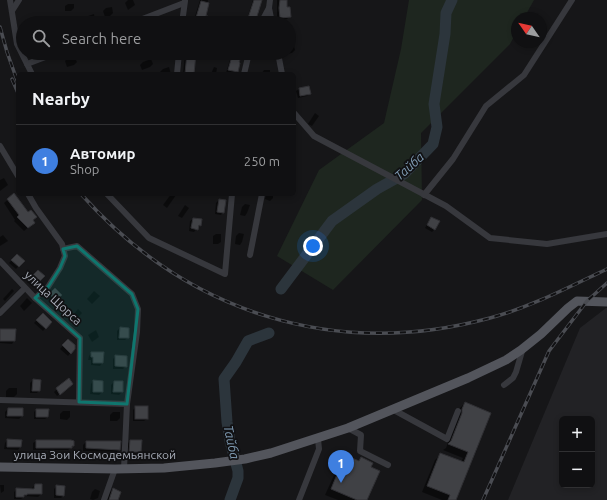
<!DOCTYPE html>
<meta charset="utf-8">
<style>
:root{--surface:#101012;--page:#1e1e20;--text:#f1f3f6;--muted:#9c9d9f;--line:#303032;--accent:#ea580c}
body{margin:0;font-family:Ubuntu,sans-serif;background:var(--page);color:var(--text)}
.controls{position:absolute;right:12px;bottom:12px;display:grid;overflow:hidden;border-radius:6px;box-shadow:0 2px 6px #0003}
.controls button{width:36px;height:36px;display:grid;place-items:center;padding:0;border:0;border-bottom:1px solid var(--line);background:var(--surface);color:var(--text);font:20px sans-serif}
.compass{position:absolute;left:511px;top:12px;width:36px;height:36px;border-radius:50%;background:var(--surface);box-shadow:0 2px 6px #0003;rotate:304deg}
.you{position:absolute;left:313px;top:246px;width:14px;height:14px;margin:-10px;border:3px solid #fff;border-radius:50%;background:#1a73e8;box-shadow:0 0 0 6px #1a73e833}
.badge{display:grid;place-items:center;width:26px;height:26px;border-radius:50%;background:var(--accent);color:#fff;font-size:13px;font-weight:700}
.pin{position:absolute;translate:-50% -33px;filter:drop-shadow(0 1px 2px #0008)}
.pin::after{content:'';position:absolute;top:21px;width:14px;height:12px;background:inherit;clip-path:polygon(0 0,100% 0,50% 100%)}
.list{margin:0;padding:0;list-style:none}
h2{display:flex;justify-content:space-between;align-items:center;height:52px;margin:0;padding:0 16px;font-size:17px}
h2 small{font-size:13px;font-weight:400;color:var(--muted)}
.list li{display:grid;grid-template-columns:26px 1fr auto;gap:12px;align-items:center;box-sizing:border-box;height:72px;padding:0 16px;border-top:1px solid var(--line)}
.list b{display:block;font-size:15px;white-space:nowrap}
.list p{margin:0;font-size:13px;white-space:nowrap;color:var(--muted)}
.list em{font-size:13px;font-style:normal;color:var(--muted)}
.icon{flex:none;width:22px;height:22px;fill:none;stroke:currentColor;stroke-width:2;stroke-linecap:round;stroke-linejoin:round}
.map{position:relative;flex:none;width:607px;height:500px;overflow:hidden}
.search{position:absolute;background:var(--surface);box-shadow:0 2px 6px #0003;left:16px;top:16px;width:280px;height:44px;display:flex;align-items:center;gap:10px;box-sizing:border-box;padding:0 14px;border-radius:22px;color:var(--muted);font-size:15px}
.panel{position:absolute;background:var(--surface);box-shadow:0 2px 6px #0003;left:16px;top:72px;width:280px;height:124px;border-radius:6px}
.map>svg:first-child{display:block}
.built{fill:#222225;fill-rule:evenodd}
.green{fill:#1e261f}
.shadow{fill:#0007}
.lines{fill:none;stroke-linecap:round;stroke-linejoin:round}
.river{stroke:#2c353c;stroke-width:11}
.building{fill:#404145;stroke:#303034}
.minor{stroke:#37383d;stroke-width:6}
.primary{stroke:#53555c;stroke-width:9}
.rail-casing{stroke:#4a4c52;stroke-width:3.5}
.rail{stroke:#111113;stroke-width:2;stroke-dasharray:6;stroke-linecap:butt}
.marked{fill:#0f766e;fill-opacity:0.2;stroke:#0f766e;stroke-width:3;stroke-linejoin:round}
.labels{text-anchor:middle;stroke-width:3.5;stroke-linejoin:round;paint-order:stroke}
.street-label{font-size:12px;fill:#a8adb8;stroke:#111113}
.water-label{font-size:13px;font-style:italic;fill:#7f9bb3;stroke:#111113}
</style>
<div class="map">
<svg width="607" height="500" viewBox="0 0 607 500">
<rect width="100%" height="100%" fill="#161618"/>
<path class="built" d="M606,308H607V500H508L580,328ZM562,419H592V485H562Z"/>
<path class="green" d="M409,0H534L524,18H517V31L510,44L421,133L422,200L333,290L277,256L319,170L384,123L401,49Z"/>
<g class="shadow">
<path d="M128,0H133L135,5L128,10L125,3Z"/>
<path d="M200,0H208L205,16L207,17L205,23H193Z"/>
<path d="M253,0H261L253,23H246Z"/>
<path d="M277,0H286V8L290,16L287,19L277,20Z"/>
<path d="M68,4H74V8L71,11H65V6Z"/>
<path d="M112,7L113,13L110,16L105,17L103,11L106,8Z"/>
<path d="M94,14L95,19L90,22L88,16Z"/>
<path d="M289,31L292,46H294L295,50L292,53L286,54V53H289Z"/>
<path d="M102,53H110L103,56Z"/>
<path d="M185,53H195L193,74H183Z"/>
<path d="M232,53H242L238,63H239L237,72L235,74L226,73Z"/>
<path d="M74,56L77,62L74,65L67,67L65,61L68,58Z"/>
<path d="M151,59L153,64L150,67L142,70L140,65L143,62Z"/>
<path d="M169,67L171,74H161L160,72L163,69Z"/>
<path d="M214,67L217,68L216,74H211Z"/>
<path d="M264,70H270V74H261Z"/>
<path d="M299,89L310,93L307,96L298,98L296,91Z"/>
<path d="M315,113L319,116L312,126L308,124Z"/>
<path d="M4,178L8,185L0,191V180Z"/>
<path d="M14,194L32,220L30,226L24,231L14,221L15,220L4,203Z"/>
<path d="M171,194L176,195L167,208L163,205Z"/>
<path d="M266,194H273V198L270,201L265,199Z"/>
<path d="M219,200L223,212L221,215L215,214L216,203Z"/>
<path d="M245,204L250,205L247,213L245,216L240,215L242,207Z"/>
<path d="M185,205L189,208L182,218L178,216Z"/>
<path d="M431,218L435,229L432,232L425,228Z"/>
<path d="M193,219L200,225L194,232L189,231L190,221Z"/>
<path d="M239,233L244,234L242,242L240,245L235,244L236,236Z"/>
<path d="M216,234H221V242L218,244H213V236Z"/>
<path d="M3,235L8,241L0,246V237Z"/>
<path d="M17,255L23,261L16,269L9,263Z"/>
<path d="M38,271L43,276L33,287L27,282Z"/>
<path d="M12,289L14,291L5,301L3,299Z"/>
<path d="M55,289L61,295L53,303L47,298Z"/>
<path d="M94,291L100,296L92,304L87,299Z"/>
<path d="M27,298L32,303L24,311L20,306Z"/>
<path d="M78,309L82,313L74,322L70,319Z"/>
<path d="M43,314L51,322L43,331L34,323Z"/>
<path d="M120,328L128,337L125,340H117V331Z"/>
<path d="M0,329L15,330L14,341L12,344L0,343Z"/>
<path d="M96,330L99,337L92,342L88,335Z"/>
<path d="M68,340L74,349L68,356L60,349Z"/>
<path d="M91,353L102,363L100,366L91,365V360H88L89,356Z"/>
<path d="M116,356L126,366L123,369H113V359Z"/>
<path d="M68,379L70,387L57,396L54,392Z"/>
<path d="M33,380L39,390L37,393H30V383Z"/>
<path d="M93,381L102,392L99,395L90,394L91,384Z"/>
<path d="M114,382L122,392L119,395L111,394V385Z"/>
<path d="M9,388H17V394L14,397H6V391Z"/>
<path d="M465,403L490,413L455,500H442L422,492L435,460L441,454L461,462L463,458L443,450L446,448L457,419L459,409Z"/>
<path d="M136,407L147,419L144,421H133V410Z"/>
<path d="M8,409L22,416L19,419L5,418V412Z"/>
<path d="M36,410L48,417L45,419H34V412Z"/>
<path d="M63,411H70V417L67,420L60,419V414Z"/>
<path d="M113,412H120V418L117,421H110V415Z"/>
<path d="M7,440L20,447L18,450L4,449L5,443Z"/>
<path d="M36,441L73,446L68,450H33V443Z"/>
<path d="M130,441H141L140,452L138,455H127L128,443Z"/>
<path d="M86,442L119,450L117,452L83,451V445Z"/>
<path d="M345,456L358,461L361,458L370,468L366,500H338L325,495L340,462Z"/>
<path d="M0,485H4V491L1,493Z"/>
<path d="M35,485L41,494L38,497L25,496L21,499H14V492L17,489L32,490V488Z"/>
<path d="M57,486L64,495L61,498H54V489Z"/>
<path d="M95,489L100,491L98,498L93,500L90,499L92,492Z"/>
<path d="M113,489L117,500H107L110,492Z"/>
</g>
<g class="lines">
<g class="river">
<path d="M281,289L332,221L377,189L404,174L433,144L437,127L434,104L445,34L446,13L452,0"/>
<path d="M230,500L238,478V471L230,441L227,422L224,379L236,362L248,341L269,333"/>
</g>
</g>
<g class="building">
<path d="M254,0H262L255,23H252L247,21Z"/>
<path d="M280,0H287V7H290L291,17L280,18L279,8Z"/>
<path d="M201,1L209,3L206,16H208L206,23L195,21Z"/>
<path d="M187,53H196L194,74H185Z"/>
<path d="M233,53H243L239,62L240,63L238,72L228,70Z"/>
<path d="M309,86L311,94L300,96L299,88Z"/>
<path d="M14,193L28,212L31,210L37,217L33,220L35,223L28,228L17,217L19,215L7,199Z"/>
<path d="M219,199L226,200L224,213L217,212Z"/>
<path d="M431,217L440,221L435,230L427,225Z"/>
<path d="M193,218L202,219L201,226L199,225L198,230L191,228Z"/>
<path d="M17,254L25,261L19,267L11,260Z"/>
<path d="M38,270L45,276L36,285L29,279Z"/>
<path d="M55,288L62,295L56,301L49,294Z"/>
<path d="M43,313L52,322L46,329L36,320Z"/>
<path d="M120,327L129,328V338H119Z"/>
<path d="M0,329H16L15,341H0Z"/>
<path d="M68,339L75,345V349L71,354L62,345Z"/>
<path d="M91,352H104L103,363H93V357H91Z"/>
<path d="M115,355L127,356V367L115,366Z"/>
<path d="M69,378L73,384L60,395L56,388Z"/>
<path d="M33,379L41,380L40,391H32Z"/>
<path d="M93,380L103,381V392H93Z"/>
<path d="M114,381H123V392H113Z"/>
<path d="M465,402L491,413L456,500H448L450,495L427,486L440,453L464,462L468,452L448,444L451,441L462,413V409Z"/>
<rect x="135" y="406" width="13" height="13"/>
<path d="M8,408H23V416H7Z"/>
<path d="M36,409H49L48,417H36Z"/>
<path d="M7,439L22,440L21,447H7Z"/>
<path d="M36,440H71L74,441V446H72V448H36Z"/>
<path d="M130,440H142L141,452H129Z"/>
<path d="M86,441H121L120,450L86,448Z"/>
<path d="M345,455L359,461L361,457L373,463L371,467L380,471L367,500H357L331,489Z"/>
<path d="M35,484H42V494H27V495H24V497H16V488L34,489Z"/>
<path d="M56,485L65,486L64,496L56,495Z"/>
<path d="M113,488L121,492L118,500H109Z"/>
</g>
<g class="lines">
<g class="minor">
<path d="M10,0L17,44L32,74"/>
<path d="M270,0L269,8L272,23"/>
<path d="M12,11L19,0"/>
<path d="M132,23L184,3"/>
<path d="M182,23L185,1"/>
<path d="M261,23L269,8"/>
<path d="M278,53L282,74"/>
<path d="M27,64L56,53"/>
<path d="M177,74L179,53"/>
<path d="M244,74L249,53"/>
<path d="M294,113L314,136L446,206L490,238L547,244L607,234"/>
<path d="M0,146L18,176"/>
<path d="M28,194L36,208L62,244L65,256L60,268L48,287L35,298"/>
<path d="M107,194L149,238L225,274L232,194"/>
<path d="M424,195L453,159L486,106L524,75L572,0"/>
<path d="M63,249L77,246L132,294L138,309L137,332L127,404L124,469"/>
<path d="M250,255L262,194"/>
<path d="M0,261L35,298L80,338L79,402"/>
<path d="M0,313L25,288"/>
<path d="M504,385L513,378L516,372L523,348"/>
<path d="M0,400L127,404"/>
<path d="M392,409L447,439L458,411"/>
<path d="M348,428L361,435L360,451L388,465"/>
<path d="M104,500L115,469"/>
<path d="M299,500L319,449L318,439"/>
</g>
<path class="primary" d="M0,467L115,469L164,468L215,463L245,459L271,453L348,428L468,378L506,360L521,350L541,334L568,308L577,301L607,302"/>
<defs>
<g id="rail">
<path d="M0,27L7,52L18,83"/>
<path d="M12,79L18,93"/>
<path d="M81,194C187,313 335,360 490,318C531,307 569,287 607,269"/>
<path d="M483,500L549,351L587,301L607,283"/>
</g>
</defs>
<use href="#rail" class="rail-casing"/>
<use href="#rail" class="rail"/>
</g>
<path class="marked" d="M77,246L132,294L138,309L127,404L79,402L80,338L35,298L48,287L60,268L65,256L63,249Z"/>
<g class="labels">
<g class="street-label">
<text transform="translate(53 298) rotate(43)" y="4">улица Щорса</text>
<text x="95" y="459">улица Зои Космодемьянской</text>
</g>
<g class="water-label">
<text transform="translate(409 166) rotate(-42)" y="5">Тайба</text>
<text transform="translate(232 442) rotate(78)" y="5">Тайба</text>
</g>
</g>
</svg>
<div class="controls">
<button>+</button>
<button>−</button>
</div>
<svg class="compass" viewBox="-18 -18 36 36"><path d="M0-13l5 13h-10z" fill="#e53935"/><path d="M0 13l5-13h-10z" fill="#9c9d9f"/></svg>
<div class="you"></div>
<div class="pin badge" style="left:341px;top:483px;background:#3f7fe0">1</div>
<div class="search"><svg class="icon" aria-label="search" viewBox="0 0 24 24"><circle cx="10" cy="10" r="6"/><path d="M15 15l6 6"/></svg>Search here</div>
<section class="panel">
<h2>Nearby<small></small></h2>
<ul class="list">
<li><span class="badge" style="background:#3f7fe0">1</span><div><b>Автомир</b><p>Shop</p></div><em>250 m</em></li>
</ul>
</section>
</div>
